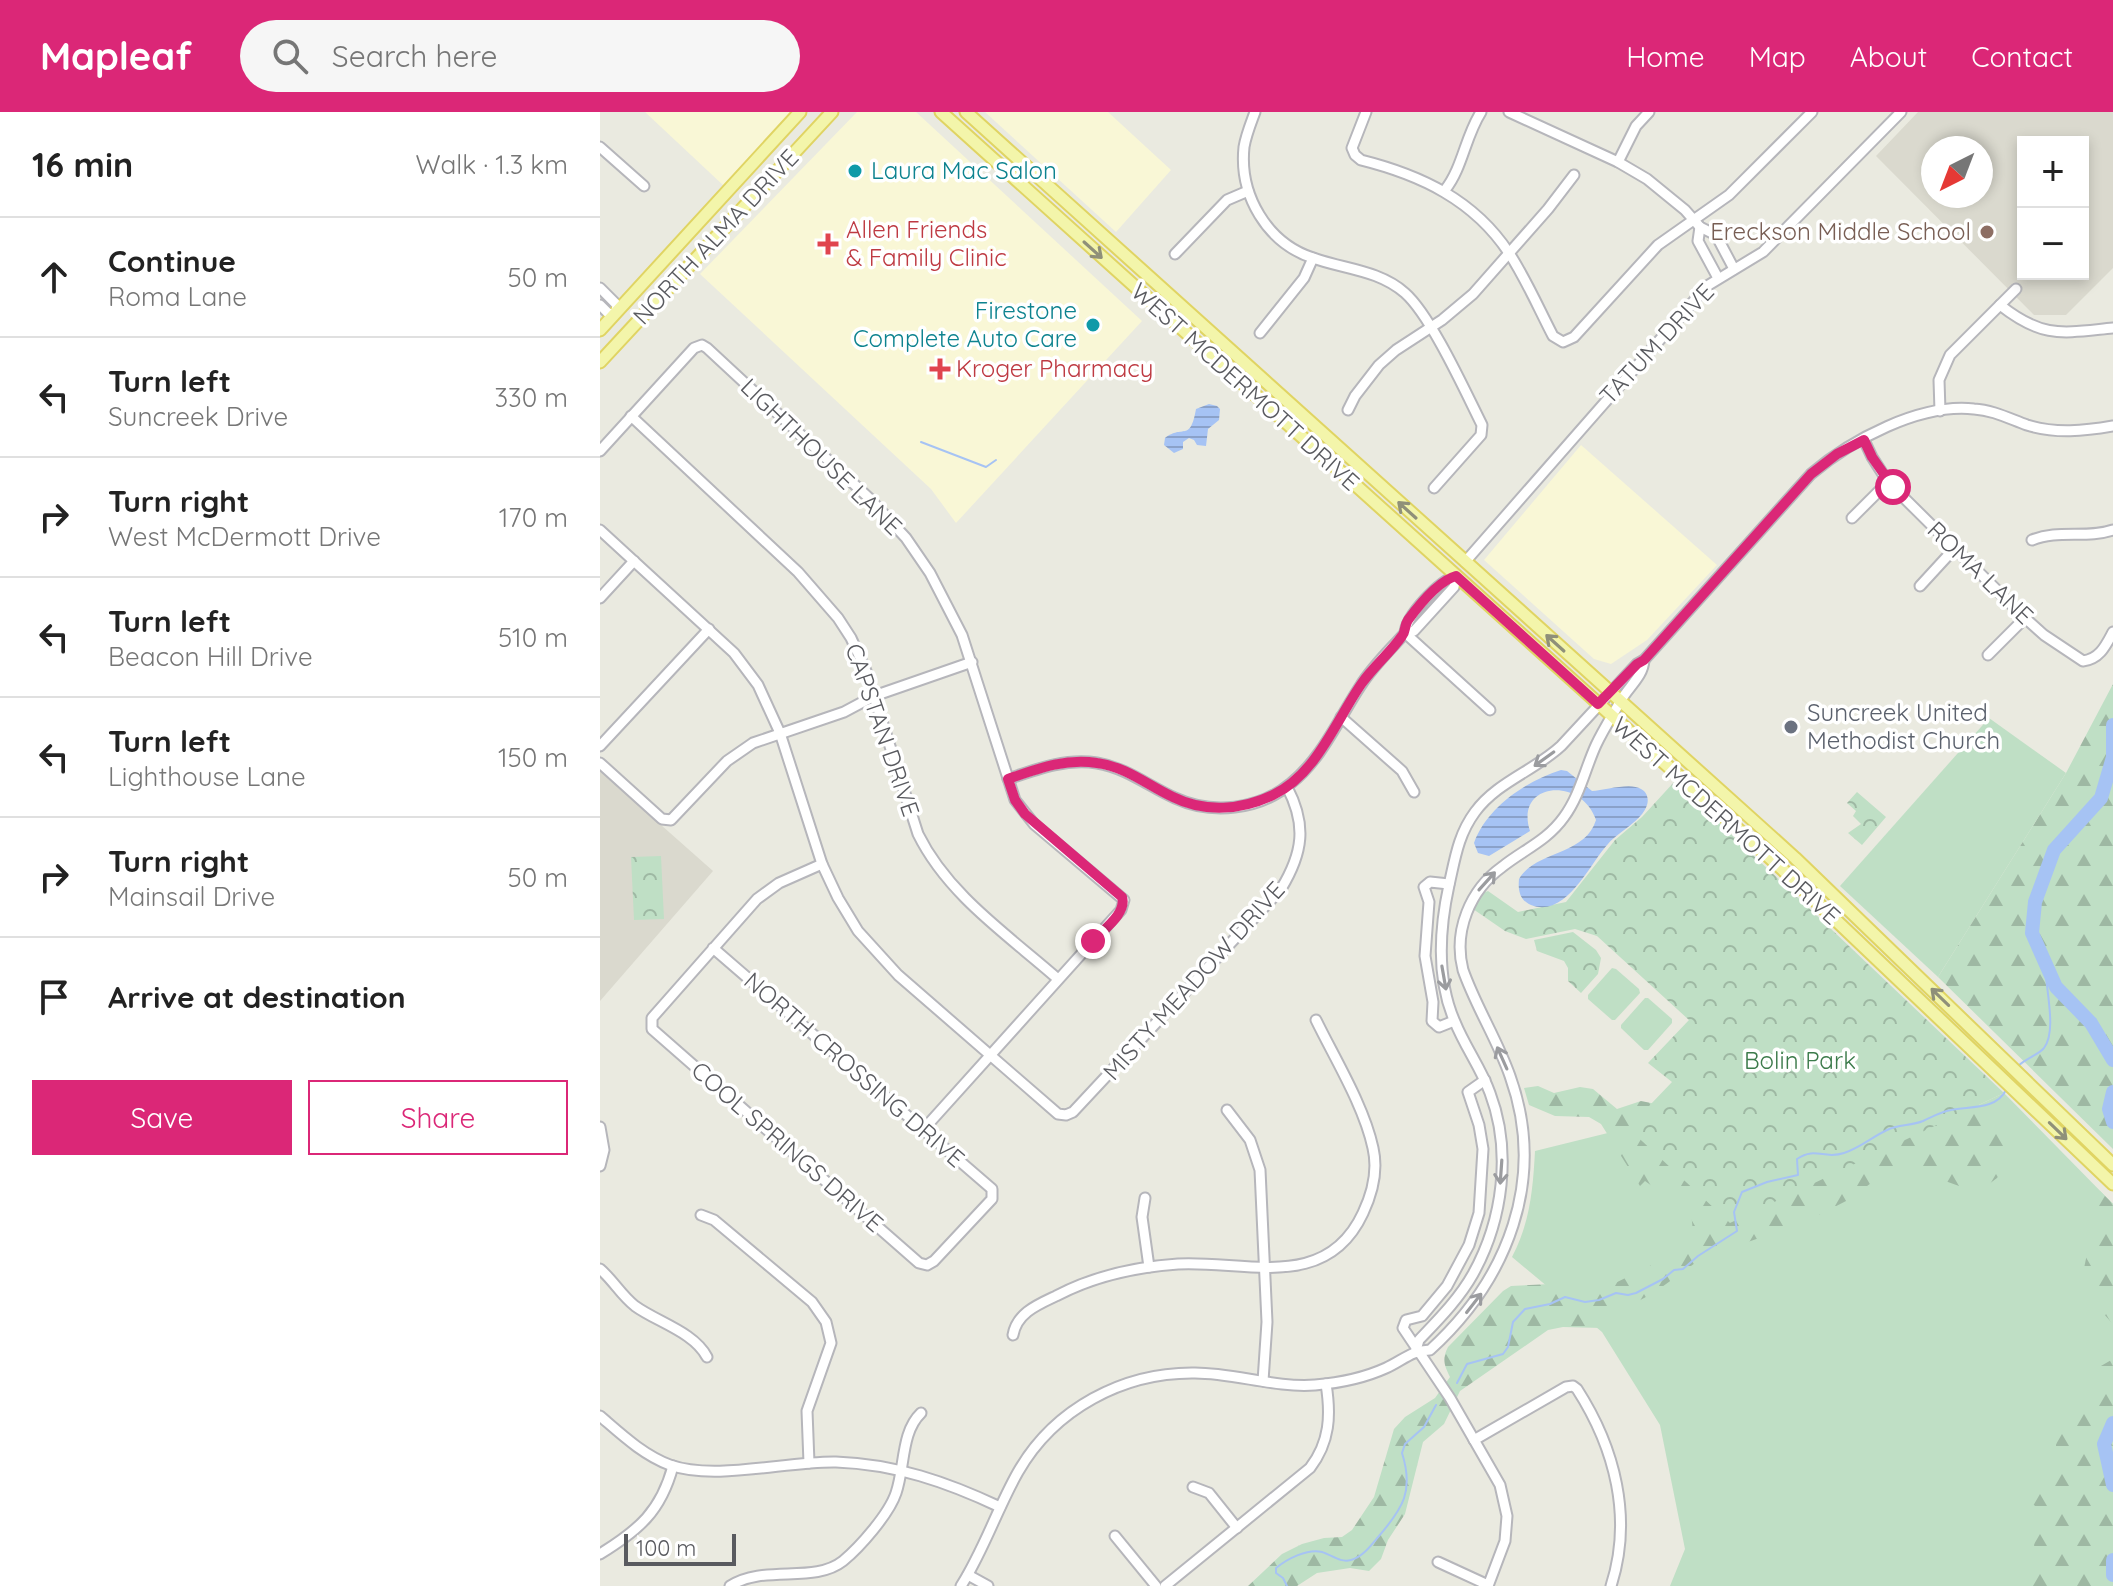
<!DOCTYPE html>
<meta charset="utf-8">
<style>
:root{--surface:#fff;--page:#f6f6f6;--text:#222;--muted:#767676;--line:#e0e0e0;--accent:#db2777}
body{margin:0;font-family:Quicksand,sans-serif;background:var(--page);color:var(--text)}
.controls{position:absolute;right:24px;top:24px;display:grid;overflow:hidden;border-radius:0px;box-shadow:0 4px 12px #0003}
.controls button{width:72px;height:72px;display:grid;place-items:center;padding:0;border:0;border-bottom:2px solid var(--line);background:var(--surface);color:var(--text);font:40px sans-serif}
.compass{position:absolute;left:1321px;top:24px;width:72px;height:72px;border-radius:50%;background:var(--surface);box-shadow:0 4px 12px #0003;rotate:222deg}
.scale{position:absolute;left:24px;bottom:20px;width:112px;box-sizing:border-box;padding-left:8px;border:4px solid #595a5f;border-top:0;font-size:22px;line-height:28px;white-space:nowrap;color:#595a5f;-webkit-text-stroke:6px #fff;paint-order:stroke}
.stop{position:absolute;width:24px;height:24px;margin:-18px;border:6px solid #db2777;border-radius:50%;background:#fff}
.stop.end{background:#db2777;border-color:#fff;box-shadow:0 2px 8px #0008}
.list{margin:0;padding:0;list-style:none}
h2{display:flex;justify-content:space-between;align-items:center;height:104px;margin:0;padding:0 32px;font-size:34px}
h2 small{font-size:26px;font-weight:400;color:var(--muted)}
.list li{display:grid;grid-template-columns:52px 1fr auto;gap:24px;align-items:center;box-sizing:border-box;height:120px;padding:0 32px;border-top:2px solid var(--line)}
.list b{display:block;font-size:30px;white-space:nowrap}
.list p{margin:0;font-size:26px;white-space:nowrap;color:var(--muted)}
.list em{font-size:26px;font-style:normal;color:var(--muted)}
.actions{display:flex;gap:16px;padding:24px 32px}
.actions a{flex:1;padding:18px 0;border:2px solid var(--accent);border-radius:0px;text-align:center;font-size:28px;color:var(--accent)}
.actions .main{background:var(--accent);color:#fff}
.icon{flex:none;width:44px;height:44px;fill:none;stroke:currentColor;stroke-width:2;stroke-linecap:round;stroke-linejoin:round}
.map{position:relative;flex:none;width:1513px;height:1474px;overflow:hidden}
header{display:flex;align-items:center;gap:48px;box-sizing:border-box;height:112px;padding:0 40px;background:var(--accent);color:#fff}
header strong{font-size:38px}
nav{display:flex;gap:44px;margin-inline-start:auto;font-size:28px}
.search{width:560px;height:72px;background:var(--page);display:flex;align-items:center;gap:20px;box-sizing:border-box;padding:0 28px;border-radius:44px;color:var(--muted);font-size:30px}
main{display:flex}
aside{flex:1;background:var(--surface)}
.map>svg:first-child{display:block}
.commercial{fill:#f9f7d6}
.education{fill:#dad9ce;fill-rule:evenodd}
.grass{fill:#bfdfc5}
.forest{fill:url(#forest-firs)}
.park{fill:url(#park-crowns)}
.water{fill:url(#water-rules)}
.lines{fill:none;stroke-linecap:round;stroke-linejoin:round}
.stream{stroke:#a6c3f4;stroke-width:2}
.river{stroke:#a6c3f4;stroke-width:14}
.minor-casing{stroke:#b6b6bb;stroke-width:13}
.major-casing{stroke:#e0d463;stroke-width:15}
.minor{stroke:#fff;stroke-width:9}
.major{stroke:#f3f5aa;stroke-width:11}
.oneway{stroke:#8f9079}
.oneway2{stroke:#9b9c9f}
.route{stroke:#db2777;stroke-width:10}
.culture-dot{fill:#0f9aa8;stroke:#fff;stroke-width:3}
.education-dot{fill:#8d6e63;stroke:#fff;stroke-width:3}
.health-dot{fill:#e0444e;stroke:#fff;stroke-width:3}
.worship-dot{fill:#6b7280;stroke:#fff;stroke-width:3}
.labels{text-anchor:middle;stroke-width:7;stroke-linejoin:round;paint-order:stroke}
.culture-label{font-size:24px;fill:#0d838f;stroke:#fff;text-anchor:start}
.health-label{font-size:24px;fill:#be3a42;stroke:#fff;text-anchor:start}
.education-label{font-size:24px;fill:#785e54;stroke:#fff;text-anchor:end}
.street-label{font-size:24px;fill:#595a5f;stroke:#fff}
.worship-label{font-size:24px;fill:#5b616d;stroke:#fff;text-anchor:start}
.park-label{font-size:24px;fill:#3c7b4b;stroke:#fff}
</style>
<header>
<strong>Mapleaf</strong>
<div class="search"><svg class="icon" aria-label="search" viewBox="0 0 24 24"><circle cx="10" cy="10" r="6"/><path d="M15 15l6 6"/></svg>Search here</div>
<nav><a>Home</a><a>Map</a><a>About</a><a>Contact</a></nav>
</header>
<main>
<aside>
<h2>16 min<small>Walk · 1.3 km</small></h2>
<ul class="list">
<li><svg class="icon" aria-label="ahead" viewBox="0 0 24 24"><path d="M12 20V5M6 11l6-6 6 6"/></svg><div><b>Continue</b><p>Roma Lane</p></div><em>50 m</em></li>
<li><svg class="icon" aria-label="left" viewBox="0 0 24 24"><path d="M17 20v-9H6M10 6l-5 5 5 5"/></svg><div><b>Turn left</b><p>Suncreek Drive</p></div><em>330 m</em></li>
<li><svg class="icon" aria-label="right" viewBox="0 0 24 24"><path d="M7 20v-9h11M14 6l5 5-5 5"/></svg><div><b>Turn right</b><p>West McDermott Drive</p></div><em>170 m</em></li>
<li><svg class="icon" aria-label="left" viewBox="0 0 24 24"><path d="M17 20v-9H6M10 6l-5 5 5 5"/></svg><div><b>Turn left</b><p>Beacon Hill Drive</p></div><em>510 m</em></li>
<li><svg class="icon" aria-label="left" viewBox="0 0 24 24"><path d="M17 20v-9H6M10 6l-5 5 5 5"/></svg><div><b>Turn left</b><p>Lighthouse Lane</p></div><em>150 m</em></li>
<li><svg class="icon" aria-label="right" viewBox="0 0 24 24"><path d="M7 20v-9h11M14 6l5 5-5 5"/></svg><div><b>Turn right</b><p>Mainsail Drive</p></div><em>50 m</em></li>
<li><svg class="icon" aria-label="arrive" viewBox="0 0 24 24"><path d="M6 21V4h12l-3 4 3 4H6"/></svg><div><b>Arrive at destination</b></div></li>
</ul>
<div class="actions"><a class="main">Save</a><a>Share</a></div>
</aside>
<div class="map">
<svg width="1513" height="1474" viewBox="0 0 1513 1474">
<defs>
<pattern id="forest-firs" width="22" height="20" patternUnits="userSpaceOnUse" patternTransform="scale(2)"><rect width="22" height="20" fill="#bfdfc5"/><path d="M5 1l3.5 6h-7zM16 11l3.5 6h-7z" fill="#9eb8a3"/></pattern>
<pattern id="park-crowns" width="20" height="18" patternUnits="userSpaceOnUse" patternTransform="scale(2)"><rect width="20" height="18" fill="#bfdfc5"/><path d="M2 6a3 3 0 1 1 6 0M12 15a3 3 0 1 1 6 0" fill="none" stroke="#9eb8a3"/></pattern>
<pattern id="water-rules" width="6" height="5" patternUnits="userSpaceOnUse" patternTransform="scale(2)"><rect width="6" height="5" fill="#a6c3f4"/><path d="M0 2.5h6" fill="none" stroke="#8aa1c9"/></pattern>
</defs>
<rect width="100%" height="100%" fill="#eaeae0"/>
<g class="commercial">
<path d="M45,0H190L124,74Z"/>
<path d="M257,0H316L542,209L356,411L331,377L100,162Z"/>
<path d="M385,0H508L571,58L516,120Z"/>
<path d="M981,333L1117,453L1047,528L1011,552L994,547L884,448Z"/>
</g>
<g class="education">
<path d="M1318,0H1513V156L1466,203H1434L1276,44ZM1423,30H1483V162H1423ZM1333,36H1381V84H1333Z"/>
<path d="M0,659L113,759L0,889Z"/>
</g>
<g class="grass">
<path d="M1389,606L1466,661L1338,865L1240,774Z"/>
<path d="M1012,856L1016,857L1039,877L1040,881L1015,908H1012L988,887V883Z"/>
<path d="M1045,886H1048L1072,907V911L1048,938H1044L1021,916V913Z"/>
<path d="M1404,981L1513,1092V1474H1070L1085,1437L1060,1313L1002,1220L912,1145C930,1111 933,1077 935,1039L1028,1016L1130,1111Z"/>
</g>
<g class="forest">
<path d="M1513,572V1037L1338,865L1466,661Z"/>
<path d="M1330,950L1398,1010L1406,1026L1408,1044L1404,1056L1397,1066L1385,1075L1370,1078L1326,1062H1294L1278,1066L1248,1088L1205,1110L1102,1146L1055,1180L1022,1198L1014,1210L1002,1216L963,1215L948,1218L860,1279L844,1312L823,1330L805,1402L788,1428L781,1447L769,1459L750,1456L717,1461L697,1474H648L682,1442L702,1432L724,1426L742,1425L752,1418L774,1385L794,1317L805,1305L835,1286L850,1265C844,1253 842,1247 848,1235L903,1179L911,1174L951,1172L968,1180L983,1183L997,1180L1070,1144L1093,1120L1090,1089L1068,1067L1062,1073L1057,1070L1052,1074L1045,1069L1040,1074L1001,1012L989,1005L955,1004L929,993L924,976L938,974L954,981L980,975L993,977L1017,997L1041,989L1056,992Z"/>
<path d="M1500,1079L1513,1092V1212L1491,1188L1482,1166Z"/>
<path d="M1513,1247V1474H1431L1435,1422L1448,1404L1430,1390L1431,1374L1452,1366L1458,1317L1481,1299L1498,1270L1494,1258Z"/>
</g>
<g class="park">
<path d="M1075,669L1404,981L1130,1111L1028,1016L1072,970L1048,951L1089,908L997,824L975,817L926,827L905,819L873,797L883,781L888,779L918,800L966,790L1015,728L1042,705Z"/>
<path d="M1257,680L1286,705L1262,733L1248,721L1261,712L1253,704L1256,699L1247,691Z"/>
<path d="M61,744L64,807L34,808L31,745Z"/>
<path d="M973,820L996,838L1001,846L998,862L981,881L968,869V856L964,849L937,839L934,828Z"/>
</g>
<g class="water">
<path d="M609,292L617,294L620,297L619,308L608,317L606,334L597,333L594,328L589,326L583,330V337L574,341L564,333L565,326C583,312 590,331 596,297Z"/>
<path d="M961,658L967,659L992,679C1005,678 1031,670 1041,677C1047,680 1049,687 1047,693C1042,709 1019,719 1008,732C990,751 966,807 931,793C919,788 918,777 919,767C936,738 985,744 996,708C981,664 914,670 930,719L889,744L878,741L874,731C887,695 926,669 961,658Z"/>
</g>
<g class="lines">
<g class="stream">
<path d="M321,330L386,355L396,348"/>
<path d="M1418,954C1425,947 1438,943 1444,936C1458,918 1444,871 1445,848"/>
<path d="M857,1271L867,1252L903,1242L908,1235L913,1210L925,1197L950,1192L965,1185L985,1190L999,1188L1016,1181L1028,1183L1036,1181L1063,1167L1074,1158L1083,1157L1098,1144L1137,1119L1134,1100L1142,1080L1167,1070L1198,1063L1197,1047C1216,1034 1224,1048 1244,1041C1260,1036 1272,1025 1287,1018C1298,1012 1311,1014 1323,1009C1332,1005 1340,1000 1351,998C1370,994 1396,998 1406,978"/>
<path d="M687,1474L683,1466L676,1461V1456C687,1447 708,1436 722,1440C732,1443 740,1451 751,1448C763,1445 771,1433 779,1424C803,1396 814,1379 802,1341L805,1332L824,1315L836,1293"/>
</g>
<g class="river">
<path d="M1513,613V643"/>
<path d="M1513,645L1501,686L1454,738L1435,790L1432,821L1456,875L1491,911L1513,948"/>
<path d="M1513,980L1509,997L1513,1010"/>
<path d="M1513,1311L1504,1332L1513,1373"/>
<path d="M1513,1448V1463"/>
</g>
<defs>
<g id="minor">
<path d="M655,0C651,11 646,23 644,35C639,83 667,131 713,146C744,157 779,158 805,181C831,204 865,279 882,313L881,323L834,376"/>
<path d="M766,0L752,36L755,43L761,48C821,63 874,88 909,141C926,167 939,197 953,224L963,230L974,225L1058,133L1129,83L1212,0"/>
<path d="M909,0L1018,50L1047,67L1085,98L1100,115L1116,123L1134,157"/>
<path d="M0,35L44,74"/>
<path d="M1018,50L1036,14L1049,0"/>
<path d="M845,78C863,55 865,25 881,0"/>
<path d="M1100,115L1098,129L1118,166"/>
<path d="M575,142L627,88L648,79"/>
<path d="M0,176L17,193L16,200L9,202L0,193"/>
<path d="M1400,193C1443,227 1462,221 1513,216"/>
<path d="M660,221L704,166L713,146"/>
<path d="M748,298L755,284L779,253L796,238L842,208L873,182L948,97L974,63"/>
<path d="M1340,299L1339,268L1350,243L1416,177"/>
<path d="M31,304L198,460L238,506L251,526L266,559L318,722C348,783 408,823 458,867"/>
<path d="M1264,328L1272,345L1288,370L1425,506L1444,523L1483,549C1500,547 1506,533 1513,520"/>
<path d="M0,339L94,236L102,233L107,236L269,386L306,426L330,461L362,523L415,688L434,712L524,788L521,798L323,1018"/>
<path d="M1252,406L1288,370"/>
<path d="M0,418L134,541L158,573L180,621L222,752L238,786L258,819L298,863L458,1002L466,1003L473,1000L681,777C703,741 707,713 687,675"/>
<path d="M1432,428C1458,417 1487,427 1513,418"/>
<path d="M865,450L1107,174L1163,140L1301,0"/>
<path d="M1320,474L1354,437"/>
<path d="M0,486L34,449"/>
<path d="M805,521L890,598"/>
<path d="M1388,543L1425,506"/>
<path d="M741,605L802,659L814,680"/>
<path d="M0,634L109,517"/>
<path d="M0,651L62,707L71,708L127,649L153,631L244,600L274,584L372,550"/>
<path d="M408,667C437,657 466,646 497,651C527,656 548,674 575,686C612,703 659,698 690,672C722,647 739,606 761,573C773,554 790,538 805,521L814,519L854,475L856,464C839,469 806,504 805,521"/>
<path d="M849,772L830,770L824,775L829,790L825,844L833,890L832,909L839,915L854,909"/>
<path d="M113,836L392,1077V1087L334,1149L327,1153L319,1151L52,917V906L157,787L179,771L222,752"/>
<path d="M885,968L868,980L879,1013L883,1037L879,1101L869,1133L847,1174L822,1204L806,1208L803,1216L850,1286L900,1373L907,1404L905,1429L888,1474"/>
<path d="M627,998L650,1028L660,1058L667,1210L663,1269"/>
<path d="M0,1015L4,1038L0,1054"/>
<path d="M545,1086L542,1105L549,1155"/>
<path d="M101,1103L114,1108L212,1190L226,1210L231,1231L207,1299L209,1351"/>
<path d="M0,1157C13,1168 21,1183 35,1194C57,1210 94,1220 107,1245"/>
<path d="M413,1223C417,1201 437,1193 456,1184C494,1164 535,1155 578,1152C644,1148 726,1181 763,1101C773,1080 778,1058 773,1036C764,994 735,947 716,908"/>
<path d="M816,1238L819,1228C838,1208 859,1187 873,1162C903,1108 912,1039 890,981C881,956 865,935 855,910C836,867 839,819 849,773C855,747 858,723 875,700C897,670 934,659 961,634L1037,552L1044,548L1211,362C1251,328 1320,291 1374,297C1393,298 1410,307 1427,313C1455,322 1485,319 1513,314"/>
<path d="M0,1304C21,1322 43,1343 70,1353C115,1369 187,1349 236,1350C295,1352 347,1370 400,1395"/>
<path d="M874,1328L966,1275L973,1274L977,1277C1015,1336 1033,1406 1011,1474"/>
<path d="M593,1375L609,1381L637,1416"/>
<path d="M515,1424L556,1474"/>
<path d="M0,1442C39,1418 61,1399 73,1354"/>
<path d="M838,1450L888,1473"/>
<path d="M368,1463L388,1474"/>
<path d="M130,1474C164,1452 214,1472 243,1449C260,1435 289,1402 296,1381C305,1355 301,1320 321,1301"/>
<path d="M361,1474C384,1438 397,1397 418,1360C454,1297 523,1260 595,1261C635,1261 675,1276 715,1273C739,1271 764,1266 786,1256C802,1249 812,1238 830,1238C908,1167 947,1067 910,964C897,927 876,895 863,858C853,819 870,778 902,755C923,738 947,729 964,705C980,683 985,657 996,633C1003,618 1012,604 1020,590C1028,575 1043,565 1044,548"/>
<path d="M565,1474L710,1356C730,1330 731,1303 726,1272"/>
</g>
<g id="major">
<path d="M341,0L1180,755L1513,1072"/>
<path d="M366,0L1195,746L1513,1053"/>
<path d="M0,218L200,0"/>
<path d="M0,250L232,0"/>
</g>
</defs>
<use href="#minor" class="minor-casing"/>
<use href="#major" class="major-casing"/>
<use href="#minor" class="minor"/>
<use href="#major" class="major"/>
</g>
<defs><path id="oneway-shaft" d="M-6 0H5M1.5-3L5.5 0L1.5 3" fill="none" stroke-width="1.6" stroke-linecap="round" stroke-linejoin="round" transform="scale(2)"/></defs>
<g class="oneway">
<use href="#oneway-shaft" transform="translate(493 138) rotate(42)"/>
<use href="#oneway-shaft" transform="translate(807 398) rotate(-138)"/>
<use href="#oneway-shaft" transform="translate(955 531) rotate(-138)"/>
<use href="#oneway-shaft" transform="translate(1340 885) rotate(-136)"/>
<use href="#oneway-shaft" transform="translate(1458 1019) rotate(44)"/>
</g>
<g class="oneway2">
<use href="#oneway-shaft" transform="translate(944 647) rotate(144)"/>
<use href="#oneway-shaft" transform="translate(887 769) rotate(-48)"/>
<use href="#oneway-shaft" transform="translate(844 866) rotate(80)"/>
<use href="#oneway-shaft" transform="translate(902 946) rotate(-114)"/>
<use href="#oneway-shaft" transform="translate(901 1060) rotate(94)"/>
<use href="#oneway-shaft" transform="translate(874 1191) rotate(-52)"/>
</g>
<g class="lines">
<path class="route" d="M493,829C504,817 527,801 522,785L425,702L415,688L408,667C437,657 465,646 497,651C527,655 547,673 573,685C605,701 642,698 673,683C717,662 736,608 762,571C774,554 790,541 802,524C806,519 804,514 808,508C819,493 838,469 856,464L998,592L1037,552L1044,548L1211,362L1237,342L1264,328L1272,345L1293,375"/>
</g>
<g class="culture-dot">
<circle cx="255" cy="59" r="8"/>
<circle cx="493" cy="213" r="8"/>
</g>
<circle class="education-dot" cx="1387" cy="120" r="8"/>
<g class="health-dot">
<path d="M224 120h8v8h8v8h-8v8h-8v-8h-8v-8h8z"/>
<path d="M336 245h8v8h8v8h-8v8h-8v-8h-8v-8h8z"/>
</g>
<circle class="worship-dot" cx="1191" cy="615" r="8"/>
<g class="labels">
<g class="culture-label">
<text x="271" y="67">Laura Mac Salon</text>
<text x="477" y="207" text-anchor="end">Firestone<tspan x="477" dy="28">Complete Auto Care</tspan></text>
</g>
<g class="health-label">
<text x="246" y="126">Allen Friends<tspan x="246" dy="28">&amp; Family Clinic</tspan></text>
<text x="356" y="265">Kroger Pharmacy</text>
</g>
<g class="education-label">
<text x="1371" y="128">Ereckson Middle School</text>
</g>
<g class="street-label">
<text transform="translate(116 125) rotate(-47)" y="8">NORTH ALMA DRIVE</text>
<text transform="translate(1057 232) rotate(-47)" y="8">TATUM DRIVE</text>
<text transform="translate(645 275) rotate(42)" y="8">WEST MCDERMOTT DRIVE</text>
<text transform="translate(221 345) rotate(44)" y="8">LIGHTHOUSE LANE</text>
<text transform="translate(1380 461) rotate(44)" y="8">ROMA LANE</text>
<text transform="translate(282 618) rotate(71)" y="8">CAPSTAN DRIVE</text>
<text transform="translate(1126 709) rotate(42)" y="8">WEST MCDERMOTT DRIVE</text>
<text transform="translate(594 869) rotate(-48)" y="8">MISTY MEADOW DRIVE</text>
<text transform="translate(254 958) rotate(41)" y="8">NORTH CROSSING DRIVE</text>
<text transform="translate(187 1035) rotate(41)" y="8">COOL SPRINGS DRIVE</text>
</g>
<g class="worship-label">
<text x="1207" y="609">Suncreek United<tspan x="1207" dy="28">Methodist Church</tspan></text>
</g>
<g class="park-label">
<text x="1200" y="957">Bolin Park</text>
</g>
</g>
</svg>
<div class="controls">
<button>+</button>
<button>−</button>
</div>
<svg class="compass" viewBox="-18 -18 36 36"><path d="M0-13l5 13h-10z" fill="#e53935"/><path d="M0 13l5-13h-10z" fill="#767676"/></svg>
<div class="scale">100 m</div>
<div class="stop" style="left:1293px;top:375px"></div>
<div class="stop end" style="left:493px;top:829px"></div>
</div>
</main>
